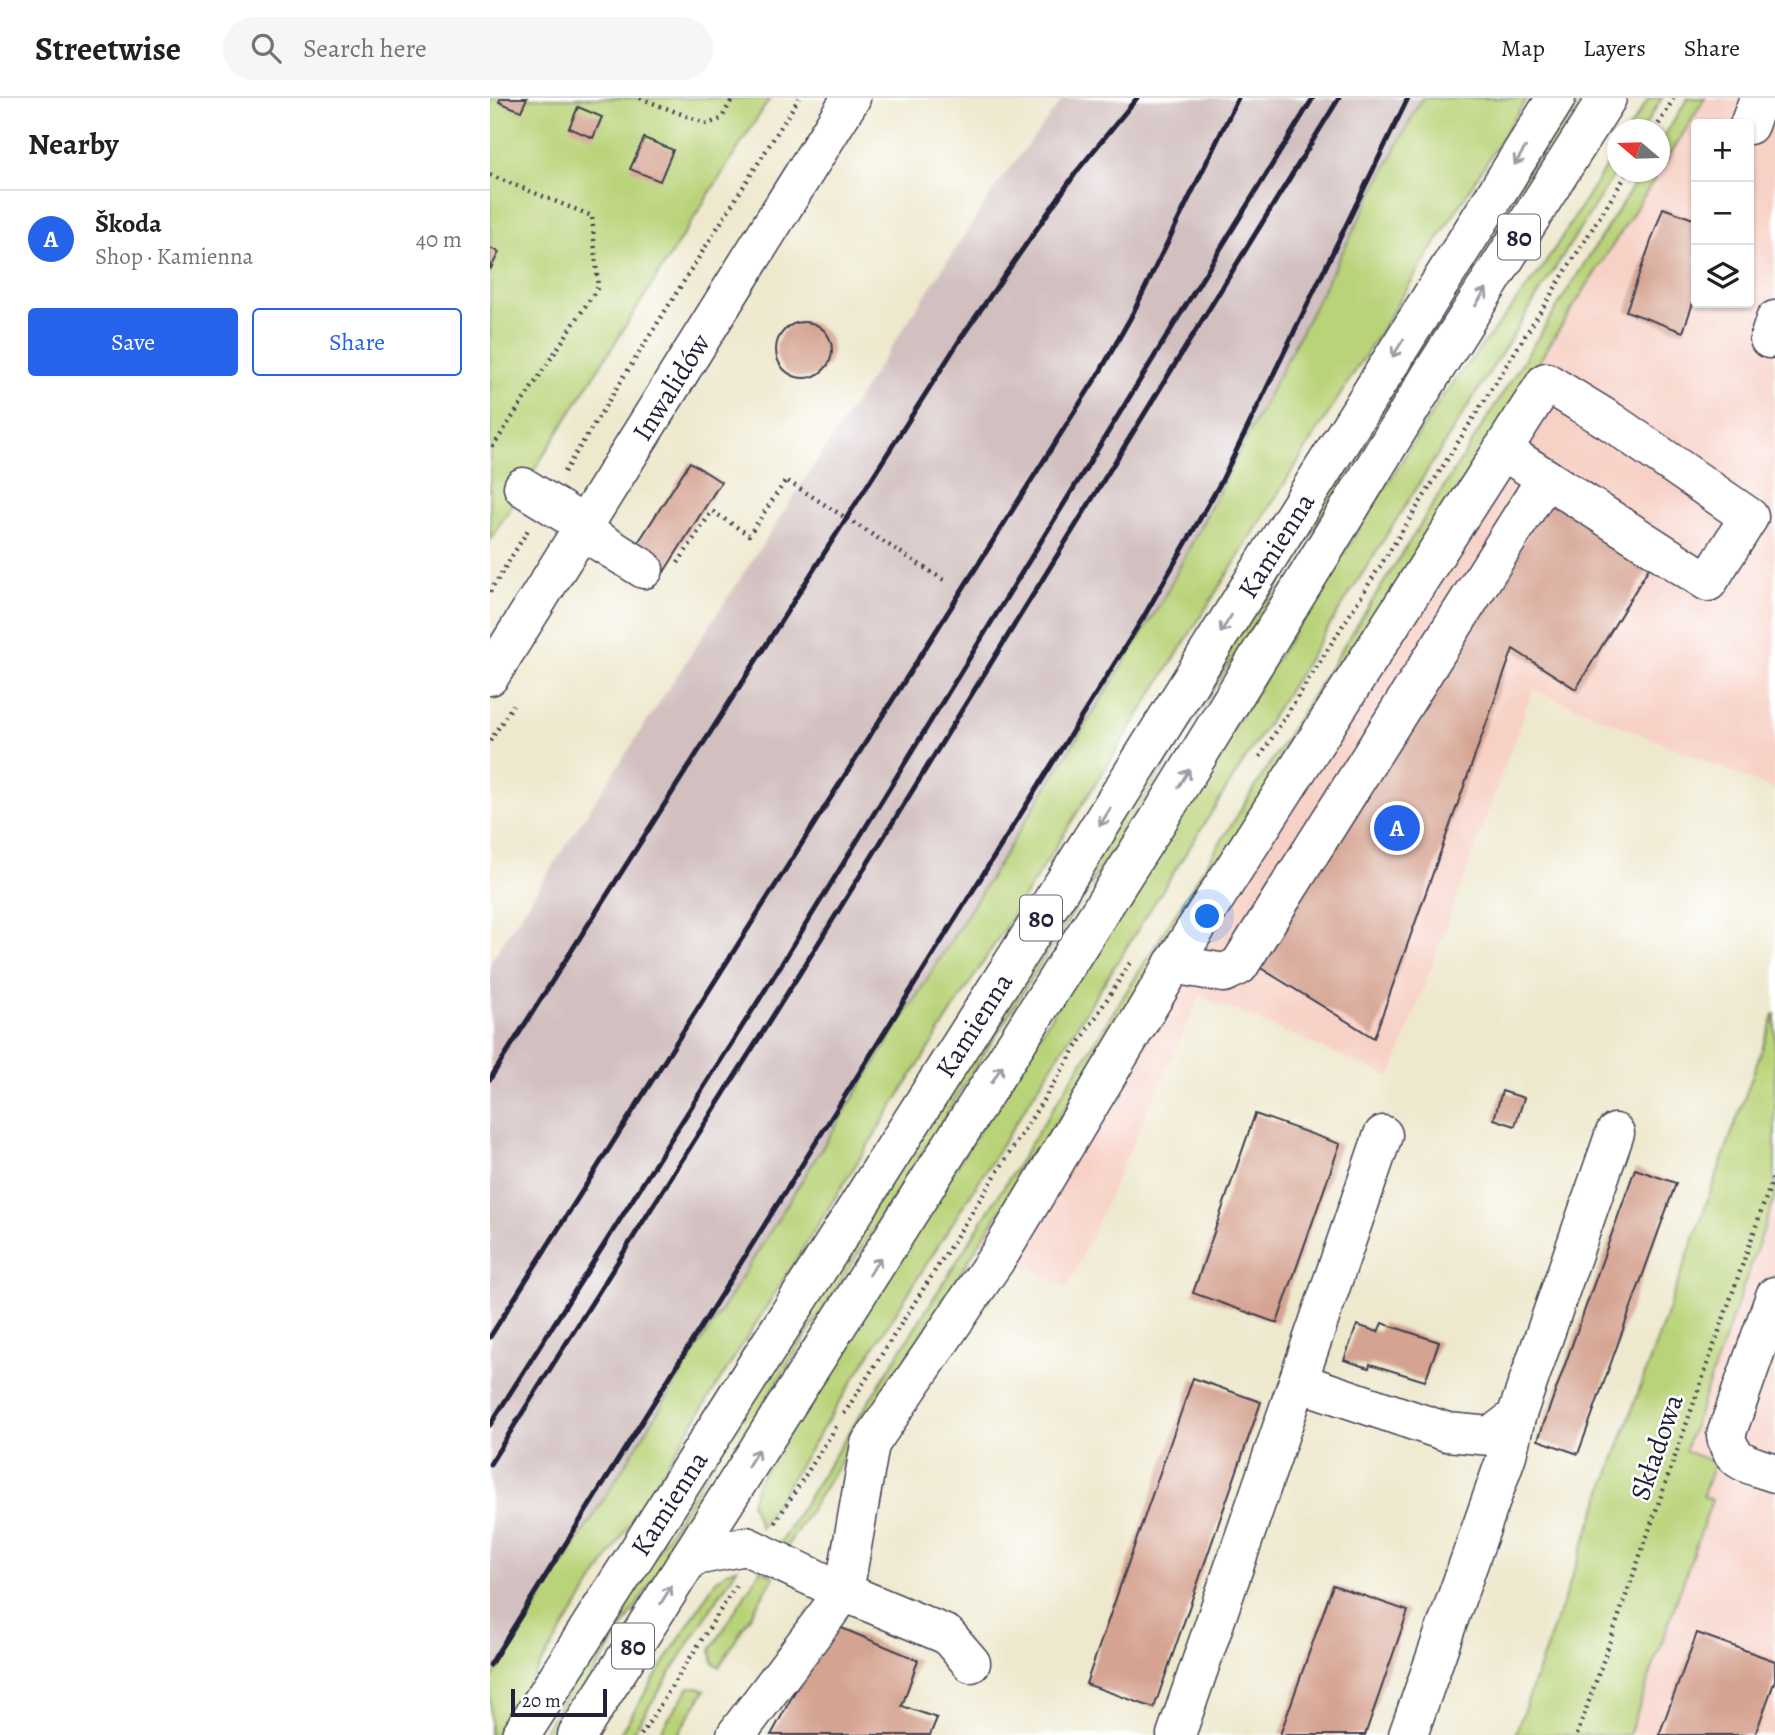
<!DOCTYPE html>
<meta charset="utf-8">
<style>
:root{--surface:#fff;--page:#f6f6f6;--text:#202124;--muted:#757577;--line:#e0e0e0;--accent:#2563eb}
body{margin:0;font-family:Alegreya,serif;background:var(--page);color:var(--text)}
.controls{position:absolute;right:21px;top:21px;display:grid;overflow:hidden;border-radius:7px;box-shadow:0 2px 5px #0004}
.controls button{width:63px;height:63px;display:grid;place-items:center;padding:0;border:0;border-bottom:2px solid var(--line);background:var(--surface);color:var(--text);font:35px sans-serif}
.compass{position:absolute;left:1117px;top:21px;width:63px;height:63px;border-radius:50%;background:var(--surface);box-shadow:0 2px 5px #0004;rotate:289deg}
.scale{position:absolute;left:21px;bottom:18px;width:96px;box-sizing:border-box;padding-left:7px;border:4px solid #22223b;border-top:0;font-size:19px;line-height:24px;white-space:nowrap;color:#22223b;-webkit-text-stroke:5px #fff;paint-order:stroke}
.you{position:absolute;left:718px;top:819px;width:24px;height:24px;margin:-18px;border:5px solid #fff;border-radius:50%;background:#1a73e8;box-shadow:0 0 0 10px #1a73e833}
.badge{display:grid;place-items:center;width:46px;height:46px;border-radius:50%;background:var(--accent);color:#fff;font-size:23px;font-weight:700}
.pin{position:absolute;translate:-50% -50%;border:4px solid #fff;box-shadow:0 2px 7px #0006}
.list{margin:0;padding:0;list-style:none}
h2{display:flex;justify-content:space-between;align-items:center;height:91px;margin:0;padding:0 28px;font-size:30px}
h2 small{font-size:23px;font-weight:400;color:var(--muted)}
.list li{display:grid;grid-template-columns:46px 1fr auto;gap:21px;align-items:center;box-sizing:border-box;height:98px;padding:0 28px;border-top:2px solid var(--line)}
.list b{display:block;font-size:26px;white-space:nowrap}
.list p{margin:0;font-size:23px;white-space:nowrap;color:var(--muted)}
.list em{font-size:23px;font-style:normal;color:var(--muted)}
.actions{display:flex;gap:14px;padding:21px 28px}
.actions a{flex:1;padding:16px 0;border:2px solid var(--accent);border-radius:7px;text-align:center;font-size:24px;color:var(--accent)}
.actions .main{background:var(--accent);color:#fff}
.icon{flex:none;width:38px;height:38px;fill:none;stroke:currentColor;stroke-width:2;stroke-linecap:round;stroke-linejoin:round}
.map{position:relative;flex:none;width:1285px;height:1637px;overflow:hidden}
header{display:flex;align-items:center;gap:42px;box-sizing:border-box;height:98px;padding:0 35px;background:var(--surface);border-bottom:2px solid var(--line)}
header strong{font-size:33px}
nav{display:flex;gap:38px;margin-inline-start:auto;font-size:24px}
.search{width:490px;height:63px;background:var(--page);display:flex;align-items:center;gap:18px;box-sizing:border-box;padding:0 24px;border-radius:38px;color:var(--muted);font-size:26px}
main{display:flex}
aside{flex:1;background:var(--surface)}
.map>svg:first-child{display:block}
.built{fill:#f7d1c6;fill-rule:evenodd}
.industrial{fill:#d2bfbf}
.green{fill:#b9d378;stroke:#6e7a5a;stroke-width:2}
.building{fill:#d5a391}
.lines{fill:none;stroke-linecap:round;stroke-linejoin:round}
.minor-casing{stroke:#414051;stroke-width:41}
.major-casing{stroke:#414051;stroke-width:41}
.path{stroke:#414051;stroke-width:4.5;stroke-dasharray:2 5;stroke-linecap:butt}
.minor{stroke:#fff;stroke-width:38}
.major{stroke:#fff;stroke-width:38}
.rail{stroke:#22223b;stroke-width:5}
.oneway{stroke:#9c9ca7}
.labels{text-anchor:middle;stroke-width:5;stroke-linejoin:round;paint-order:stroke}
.shield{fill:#fff;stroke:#646476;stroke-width:2}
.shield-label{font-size:26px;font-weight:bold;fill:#22223b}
.street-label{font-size:28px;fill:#22223b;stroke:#fff}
</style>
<header>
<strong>Streetwise</strong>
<div class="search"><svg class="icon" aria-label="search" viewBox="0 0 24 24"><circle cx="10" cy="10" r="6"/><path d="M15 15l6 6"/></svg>Search here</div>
<nav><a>Map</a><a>Layers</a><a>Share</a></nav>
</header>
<main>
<aside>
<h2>Nearby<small></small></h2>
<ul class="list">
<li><span class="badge">A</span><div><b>Škoda</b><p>Shop · Kamienna</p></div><em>40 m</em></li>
</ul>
<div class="actions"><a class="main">Save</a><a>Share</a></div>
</aside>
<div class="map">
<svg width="1285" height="1637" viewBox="0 0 1285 1637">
<rect width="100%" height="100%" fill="#fff"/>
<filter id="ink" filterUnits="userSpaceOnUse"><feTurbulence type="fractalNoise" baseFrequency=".0143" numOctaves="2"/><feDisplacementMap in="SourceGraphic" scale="14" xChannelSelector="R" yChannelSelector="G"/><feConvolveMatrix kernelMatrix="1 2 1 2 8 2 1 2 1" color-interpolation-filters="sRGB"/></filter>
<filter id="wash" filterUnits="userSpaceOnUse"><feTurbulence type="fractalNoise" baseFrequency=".00686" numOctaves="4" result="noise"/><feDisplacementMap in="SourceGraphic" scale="28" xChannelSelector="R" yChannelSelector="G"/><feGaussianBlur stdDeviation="1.57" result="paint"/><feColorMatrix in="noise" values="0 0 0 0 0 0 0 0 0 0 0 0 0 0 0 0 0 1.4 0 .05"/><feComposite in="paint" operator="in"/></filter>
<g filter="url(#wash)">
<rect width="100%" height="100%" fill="#eee8cd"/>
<g class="built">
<path d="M1215,0H1285V692L1043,591L901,979L710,898L577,1191L490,1142ZM1206,26H1259V205H1206Z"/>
<path d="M1285,1099V1637H1139L1222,1402L1213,1398L1195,1353Z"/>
</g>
<path class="industrial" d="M574,0H932L671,505L0,1583V864L509,84Z"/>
<g class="green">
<path d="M0,0H280L0,442Z"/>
<path d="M932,0H1037L100,1489L6,1637H0V1584L671,505Z"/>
<path d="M1083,0H1096L65,1637H51Z"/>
<path d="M1159,0H1172L1153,31H1139Z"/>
<path d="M1198,0H1215L1170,73V45Z"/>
<path d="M1127,51V72L270,1430L261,1404L268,1383L952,299L1053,169Z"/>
<path d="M1152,74H1169L296,1450L289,1446Z"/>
<path d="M1285,915V1099L1195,1353L1224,1364L1213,1398L1222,1402L1139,1637H1025Z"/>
<path d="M247,1470L141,1637H129L225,1484L236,1474Z"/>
<path d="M271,1471L284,1479L229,1569L223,1564L221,1552Z"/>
<path d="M199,1589H208L215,1592L187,1637H168Z"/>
</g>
<g id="blocks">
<g class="building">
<path d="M11,0H37L31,13L9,4Z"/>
<path d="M88,9L112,19L103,40L79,30Z"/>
<path d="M154,40L183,52L170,83L140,71Z"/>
<path d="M1173,110L1206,122V196L1193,234L1136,213Z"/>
<path d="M0,150L9,154L0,172Z"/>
<circle cx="314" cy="252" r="28"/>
<path d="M200,364L231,384L174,474L142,454Z"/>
<path d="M1062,398L1163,463L1086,591L1023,551L884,940L769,869Z"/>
<path d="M1012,993L1034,1000L1025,1028L1004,1021Z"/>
<path d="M765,1016L850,1046L787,1225L703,1195Z"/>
<path d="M1145,1071L1186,1085L1088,1356L1048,1342Z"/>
<path d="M892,1225L949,1244L935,1283L880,1266L879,1270L854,1262L867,1227L888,1234Z"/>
<path d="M703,1280L771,1304L664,1610L596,1586Z"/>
<path d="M843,1487L918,1513L875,1637H790Z"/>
<path d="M342,1526L428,1562L412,1608L447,1620L440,1637H281Z"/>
<path d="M1207,1535L1285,1563V1582L1265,1637H1169Z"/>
</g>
</g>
</g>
<g filter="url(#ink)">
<use href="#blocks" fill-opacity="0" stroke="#414051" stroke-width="2"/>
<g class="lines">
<defs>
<g id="minor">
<path d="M1259,27L1269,0"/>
<path d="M1279,241L1285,222"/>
<path d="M33,389L94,427"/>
<path d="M91,432L154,471"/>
<path id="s1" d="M0,578L361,0"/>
<path d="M683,866L734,875L749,868L1056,380"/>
<path d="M1285,1198L1236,1337C1240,1365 1261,1367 1285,1375"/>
<path d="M808,1284L957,1334L1001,1338L1026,1319L1125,1035"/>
<path d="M200,1459L256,1448L354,1494L457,1537L481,1565"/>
<path d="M246,1637L354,1494L380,1346L511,1154L694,849L1056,284L1120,323L1259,419L1218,484L1012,352"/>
<path d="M686,1637L893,1037"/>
<path d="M918,1637L1017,1357L1026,1319"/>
</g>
<g id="major">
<path id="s2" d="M31,1637L584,769L1066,0"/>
<path d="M87,1637L672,716L941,277L1117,0"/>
</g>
</defs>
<use href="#minor" class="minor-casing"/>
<use href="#major" class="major-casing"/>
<g class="path">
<path d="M150,0L217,26L231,21L243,0"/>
<path d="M1165,32L1184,0"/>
<path d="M0,77L102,118L108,189L0,353"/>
<path d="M74,374L309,0"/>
<path d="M188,465L222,413L259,437L296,382L454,482"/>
<path d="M0,494L38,432"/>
<path d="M0,643L23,607"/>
<path d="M770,659L1138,74"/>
<path d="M354,1316L640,865"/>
<path d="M285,1425L348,1326"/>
<path d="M151,1637L247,1486"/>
<path d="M1087,1637L1285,1074"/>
</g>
<use href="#minor" class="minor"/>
<use href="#major" class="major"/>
<g class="rail">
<path d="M0,981L471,240L587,73L647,0"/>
<path d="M0,1239L611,272L641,219L748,0"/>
<path d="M0,1327L291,867L823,0"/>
<path d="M0,1366L310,875L849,0"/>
<path d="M0,1567L653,520L731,384L918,0"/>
</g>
</g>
<defs><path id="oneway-shaft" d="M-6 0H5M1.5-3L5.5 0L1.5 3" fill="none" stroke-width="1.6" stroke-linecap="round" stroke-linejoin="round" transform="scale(1.75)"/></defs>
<g class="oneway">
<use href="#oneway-shaft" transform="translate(1030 58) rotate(122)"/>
<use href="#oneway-shaft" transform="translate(991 199) rotate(-58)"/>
<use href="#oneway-shaft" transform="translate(908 250) rotate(122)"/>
<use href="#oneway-shaft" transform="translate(736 526) rotate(122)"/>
<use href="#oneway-shaft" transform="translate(694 680) rotate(-58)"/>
<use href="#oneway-shaft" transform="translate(615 719) rotate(122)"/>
<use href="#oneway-shaft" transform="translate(507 976) rotate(-58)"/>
<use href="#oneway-shaft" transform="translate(385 1168) rotate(-58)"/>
<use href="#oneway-shaft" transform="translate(263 1360) rotate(-58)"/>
<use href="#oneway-shaft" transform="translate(176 1497) rotate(-58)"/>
</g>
</g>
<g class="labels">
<g class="shield">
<rect x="1008" y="116.5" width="42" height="45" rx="5"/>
<rect x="530" y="797.5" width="42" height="45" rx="5"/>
<rect x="122" y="1525.5" width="42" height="45" rx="5"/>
</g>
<g class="shield-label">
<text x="1029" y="148">80</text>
<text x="551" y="829">80</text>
<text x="143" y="1557">80</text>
</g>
<g class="street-label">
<text dy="10" stroke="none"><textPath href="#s1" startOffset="341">Inwalidów</textPath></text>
<text dy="10" stroke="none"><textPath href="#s2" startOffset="1409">Kamienna</textPath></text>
<text dy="10" stroke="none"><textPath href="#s2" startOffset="842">Kamienna</textPath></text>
<text transform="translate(1166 1349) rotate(-71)" y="10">Składowa</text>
<text dy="10" stroke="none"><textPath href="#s2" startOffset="275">Kamienna</textPath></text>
</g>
</g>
</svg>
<div class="controls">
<button>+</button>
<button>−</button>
<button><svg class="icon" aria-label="layers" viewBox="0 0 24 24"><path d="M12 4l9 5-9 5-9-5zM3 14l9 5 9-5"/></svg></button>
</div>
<svg class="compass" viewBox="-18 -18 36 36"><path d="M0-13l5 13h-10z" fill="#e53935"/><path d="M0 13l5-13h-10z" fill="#757577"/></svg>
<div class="scale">20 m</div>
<div class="you"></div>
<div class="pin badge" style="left:907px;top:730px">A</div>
</div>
</main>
